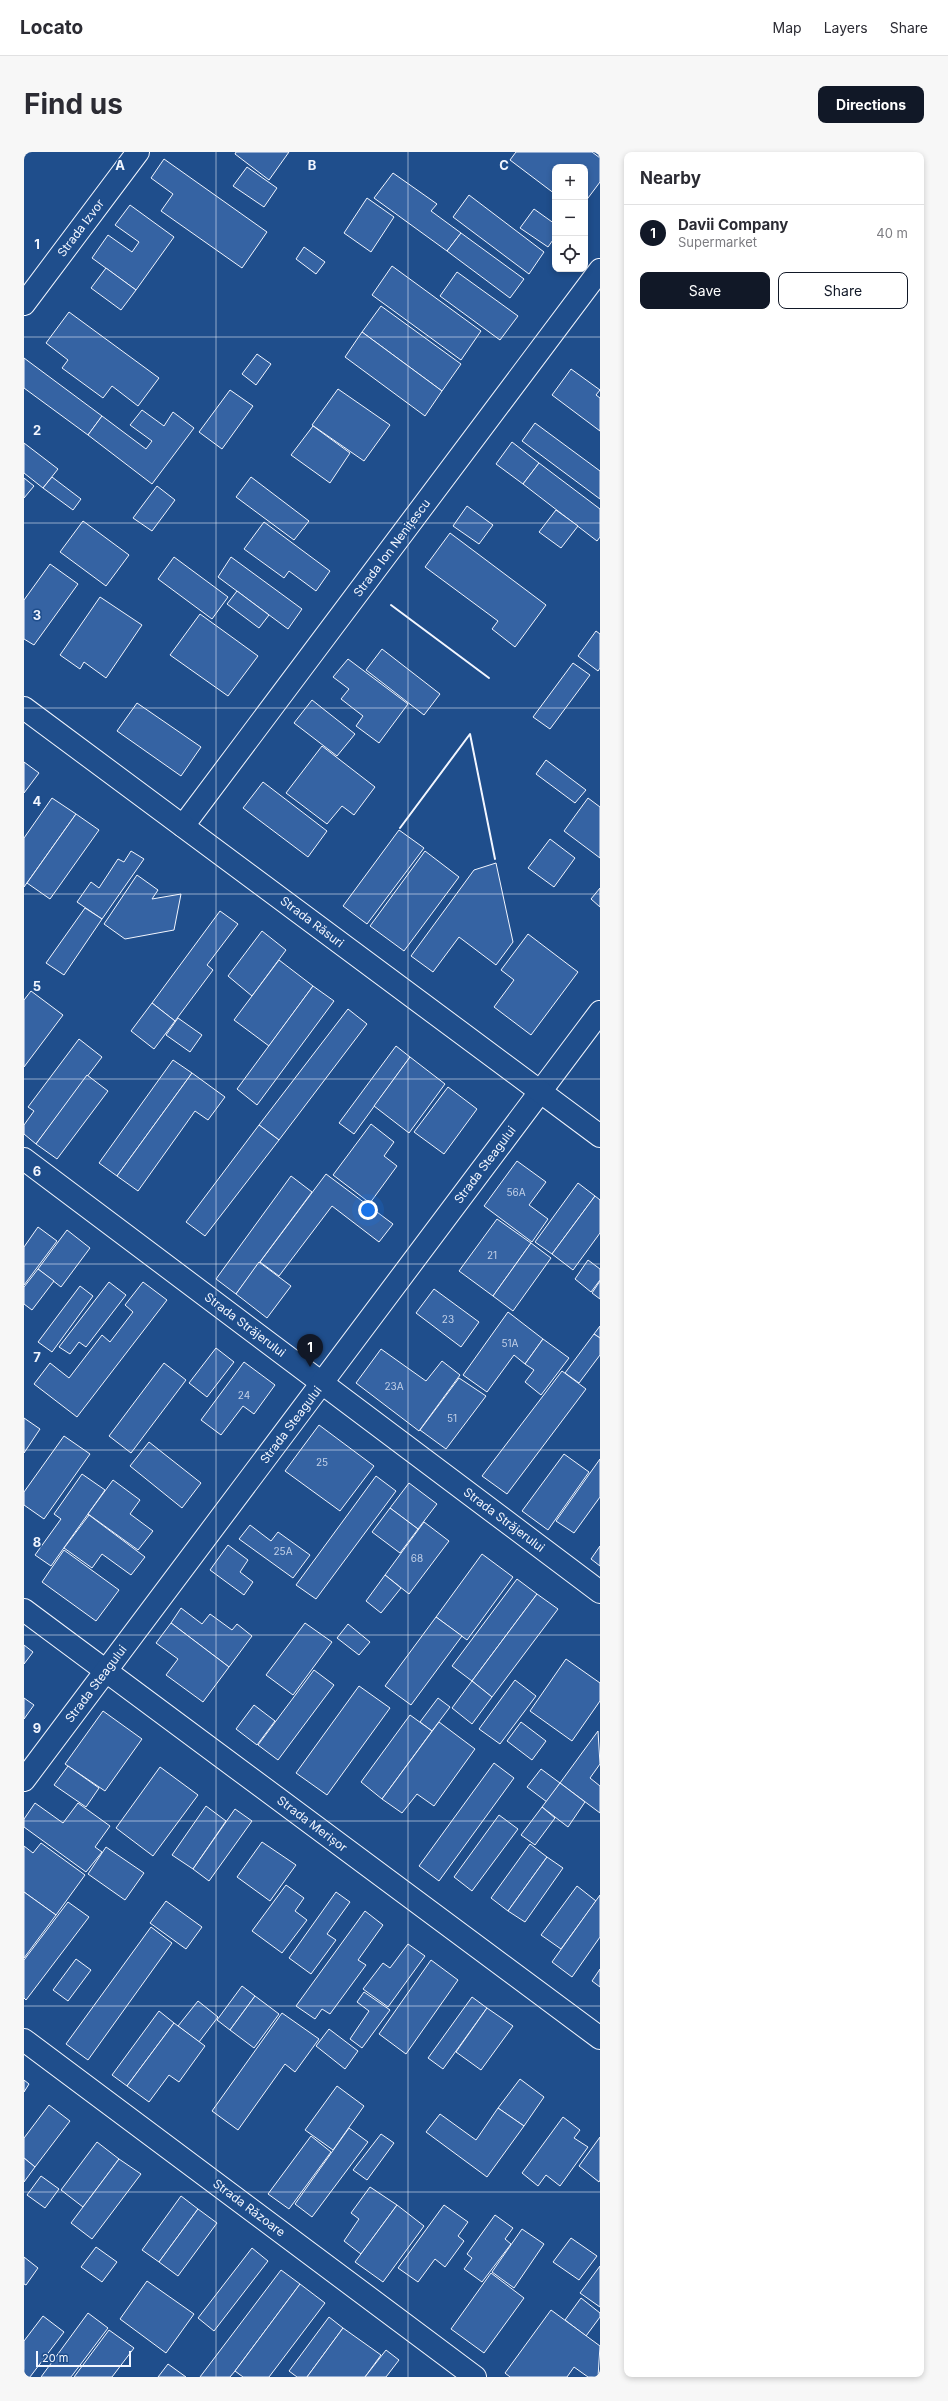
<!DOCTYPE html>
<meta charset="utf-8">
<style>
:root{--surface:#fff;--page:#f7f7f7;--text:#2b2b33;--muted:#7c7c81;--line:#e1e1e2;--accent:#111827}
body{margin:0;font-family:Inter,sans-serif;background:var(--page);color:var(--text)}
.controls{position:absolute;right:12px;top:12px;display:grid;overflow:hidden;border-radius:8px;box-shadow:0 2px 6px #0003}
.controls button{width:36px;height:36px;display:grid;place-items:center;padding:0;border:0;border-bottom:1px solid var(--line);background:var(--surface);color:var(--text);font:20px sans-serif}
.scale{position:absolute;left:12px;bottom:10px;width:95px;box-sizing:border-box;padding-left:4px;border:2px solid #f2f6ff;border-top:0;font-size:11px;line-height:14px;white-space:nowrap;color:#f2f6ff;-webkit-text-stroke:3px #1f4e8c;paint-order:stroke}
.you{position:absolute;left:344px;top:1058px;width:14px;height:14px;margin:-10px;border:3px solid #fff;border-radius:50%;background:#1a73e8;box-shadow:0 0 0 6px #1a73e833}
.badge{display:grid;place-items:center;width:26px;height:26px;border-radius:50%;background:var(--accent);color:#fff;font-size:13px;font-weight:700}
.pin{position:absolute;translate:-50% -33px;filter:drop-shadow(0 1px 2px #0008)}
.pin::after{content:'';position:absolute;top:21px;width:14px;height:12px;background:inherit;clip-path:polygon(0 0,100% 0,50% 100%)}
.list{margin:0;padding:0;list-style:none}
h2{display:flex;justify-content:space-between;align-items:center;height:52px;margin:0;padding:0 16px;font-size:17px}
h2 small{font-size:13px;font-weight:400;color:var(--muted)}
.list li{display:grid;grid-template-columns:26px 1fr auto;gap:12px;align-items:center;box-sizing:border-box;height:56px;padding:0 16px;border-top:1px solid var(--line)}
.list b{display:block;font-size:15px;white-space:nowrap}
.list p{margin:0;font-size:13px;white-space:nowrap;color:var(--muted)}
.list em{font-size:13px;font-style:normal;color:var(--muted)}
.actions{display:flex;gap:8px;padding:12px 16px}
.actions a{flex:1;padding:9px 0;border:1px solid var(--accent);border-radius:8px;text-align:center;font-size:14px;color:var(--accent)}
.actions .main{background:var(--accent);color:#fff}
.icon{flex:none;width:22px;height:22px;fill:none;stroke:currentColor;stroke-width:2;stroke-linecap:round;stroke-linejoin:round}
.map{position:relative;flex:none;width:576px;height:2225px;overflow:hidden;border-radius:8px}
header{display:flex;align-items:center;gap:24px;box-sizing:border-box;height:56px;padding:0 20px;background:var(--surface);border-bottom:1px solid var(--line)}
header strong{font-size:19px}
nav{display:flex;gap:22px;margin-inline-start:auto;font-size:14px}
.intro{display:flex;align-items:center;justify-content:space-between;box-sizing:border-box;height:96px;padding:0 24px}
h1{margin:0;font-size:28px}
.button{padding:10px 18px;border-radius:8px;background:var(--accent);color:#fff;font-size:14px;font-weight:700}
main{display:flex;gap:24px;padding:0 24px}
aside{flex:1;background:var(--surface);border-radius:8px;box-shadow:0 2px 6px #0003}
.map>svg:first-child{display:block}
.building{fill:#3563a3;stroke:#f2f6ff}
.lines{fill:none;stroke-linecap:round;stroke-linejoin:round}
.street-casing{stroke:#f2f6ff;stroke-width:24}
.secondary-casing{stroke:#f2f6ff;stroke-width:24}
.street{stroke:#1f4e8c;stroke-width:22}
.secondary{stroke:#1f4e8c;stroke-width:22}
.wall{stroke:#f2f6ff;stroke-width:2}
.grid{fill:none;stroke:#f2f6ff;stroke-width:1;stroke-opacity:0.55}
.labels{text-anchor:middle;stroke-width:3;stroke-linejoin:round;paint-order:stroke}
.number-label{font-size:10px;fill:#c3d1e8}
.street-label{font-size:12px;fill:#f2f6ff;stroke:#1f4e8c}
.grid-label{font-size:13px;text-anchor:middle;font-weight:bold;fill:#f2f6ff;stroke:#1f4e8c;stroke-width:3;stroke-linejoin:round;paint-order:stroke}
</style>
<header>
<strong>Locato</strong>
<nav><a>Map</a><a>Layers</a><a>Share</a></nav>
</header>
<div class="intro"><h1>Find us</h1><a class="button">Directions</a></div>
<main>
<div class="map">
<svg width="576" height="2225" viewBox="0 0 576 2225">
<rect width="100%" height="100%" fill="#1f4e8c"/>
<g class="building">
<path d="M212,0H265L245,28L211,2Z"/>
<path d="M492,0H568L576,6V30L561,50V15H531V42L486,8Z"/>
<path d="M140,7L243,80L218,116L137,59L149,42L127,26Z"/>
<path d="M223,15L253,36L240,55L209,34Z"/>
<path d="M369,21L413,52L407,59L437,81L423,99L350,46Z"/>
<path d="M445,43L520,100L505,122L429,65Z"/>
<path d="M343,46L370,65L347,100L320,81Z"/>
<path d="M106,53L150,85L112,138L68,106L84,83L108,100L115,90L91,73Z"/>
<path d="M510,57L531,72V85L524,95L496,76Z"/>
<path d="M437,81L500,127L486,146L423,99Z"/>
<path d="M280,95L301,110L292,122L272,107Z"/>
<path d="M368,114L457,179L437,208L348,143Z"/>
<path d="M82,116L112,138L97,158L67,136Z"/>
<path d="M433,120L494,164L476,188L416,144Z"/>
<path d="M357,154L437,212L418,239L338,180Z"/>
<path d="M45,160L135,226L114,254L88,234L79,246L38,216L44,208L22,191Z"/>
<path d="M338,180L418,239L401,264L321,205Z"/>
<path d="M233,202L247,212L232,233L218,222Z"/>
<path d="M0,206L78,264L64,283L0,236Z"/>
<path d="M547,217L576,238L572,243L576,246V279L528,243Z"/>
<path d="M314,237L366,273L340,309L288,273Z"/>
<path d="M206,238L229,254L198,297L175,280Z"/>
<path d="M118,258L140,274L149,260L170,276L128,332L64,283L78,264L122,297L128,289L106,273Z"/>
<path d="M511,271L576,319V347L498,289Z"/>
<path d="M289,274L326,301L306,331L267,303Z"/>
<path d="M488,290L515,311L499,332L472,312Z"/>
<path d="M0,291L34,317L19,336L0,321Z"/>
<path d="M515,311L576,357V385L573,389L499,332Z"/>
<path d="M28,325L57,347L49,358L19,336Z"/>
<path d="M227,325L285,369L270,388L212,345Z"/>
<path d="M0,326L10,334L0,346Z"/>
<path d="M133,334L151,348L128,379L109,366Z"/>
<path d="M443,354L469,373L455,392L429,374Z"/>
<path d="M532,358L554,374L537,396L515,380Z"/>
<path d="M59,369L105,403L82,434L36,400Z"/>
<path d="M240,370L306,419L292,439L265,419L260,426L220,397Z"/>
<path d="M426,381L522,453L491,495L468,477L474,469L401,415Z"/>
<path d="M150,405L204,445L188,467L134,427Z"/>
<path d="M207,405L278,457L264,477L194,425Z"/>
<path d="M26,412L54,432L10,493L0,487V448Z"/>
<path d="M213,439L245,463L235,476L203,452Z"/>
<path d="M76,445L118,473L82,526L60,510L56,517L36,503Z"/>
<path d="M176,462L234,504L204,544L146,503Z"/>
<path d="M572,479L576,482V516L574,519L554,504Z"/>
<path d="M358,497L416,542L400,563L342,518Z"/>
<path d="M324,507L384,552L355,591L332,574L339,564L317,547L325,537L309,525Z"/>
<path d="M549,511L566,523L526,577L509,565Z"/>
<path d="M288,548L331,582L313,604L270,571Z"/>
<path d="M113,551L177,595L157,624L93,579Z"/>
<path d="M298,594L351,635L330,663L318,654L303,672L262,641Z"/>
<path d="M522,608L562,638L551,651L512,622Z"/>
<path d="M0,610L15,621L0,641Z"/>
<path d="M239,630L303,679L284,705L219,656Z"/>
<path d="M28,646L52,662L0,735V686Z"/>
<path d="M564,646L576,655V706L540,679Z"/>
<path d="M52,662L75,678L26,747L3,731Z"/>
<path d="M375,678L400,696L343,772L319,754Z"/>
<path d="M526,687L551,706L530,735L504,716Z"/>
<path d="M107,699L120,707L78,767L53,750L67,730L75,736L94,707L100,710Z"/>
<path d="M401,699L435,725L380,799L346,774Z"/>
<path d="M472,711L489,790L472,813L435,785L409,820L387,804L450,718Z"/>
<path d="M113,723L134,738L128,747L157,742L150,778L101,787L80,772Z"/>
<path d="M576,736V755L567,747Z"/>
<path d="M61,756L78,767L40,823L22,811Z"/>
<path d="M196,759L214,772L183,813L189,818L151,869L128,851Z"/>
<path d="M238,779L262,798L228,844L204,824Z"/>
<path d="M504,782L554,820L507,883L470,855L490,828L477,818Z"/>
<path d="M255,808L289,834L245,894L210,868Z"/>
<path d="M289,834L310,849L233,953L213,937Z"/>
<path d="M7,839L39,863L0,915V848Z"/>
<path d="M128,851L151,869L130,897L107,879Z"/>
<path d="M324,857L343,872L255,988L235,973Z"/>
<path d="M154,866L178,883L166,900L142,883Z"/>
<path d="M55,887L78,905L12,992L0,982V973L10,959L4,955Z"/>
<path d="M372,894L386,905L330,982L315,971Z"/>
<path d="M386,905L421,932L385,981L350,954Z"/>
<path d="M149,908L168,921L93,1024L75,1011Z"/>
<path d="M168,921L201,945L184,968L171,959L114,1039L93,1024Z"/>
<path d="M63,923L84,939L33,1007L12,992Z"/>
<path d="M424,935L453,957L420,1002L390,980Z"/>
<path d="M347,972L370,990L360,1004L373,1014L346,1051L309,1023Z"/>
<path d="M235,973L255,988L181,1084L162,1070Z"/>
<path d="M493,1009L522,1030L505,1053L524,1067L508,1090L460,1054Z"/>
<path d="M302,1022L369,1072L355,1090L308,1054L255,1124L236,1110Z"/>
<path d="M267,1024L288,1040L212,1142L192,1127Z"/>
<path d="M554,1031L571,1044L528,1102L511,1090Z"/>
<path d="M571,1044L576,1048V1081L549,1118L528,1102Z"/>
<path d="M473,1067L507,1091L469,1144L435,1119Z"/>
<path d="M14,1075L33,1089L0,1133V1095Z"/>
<path d="M43,1078L66,1096L37,1135L14,1117Z"/>
<path d="M507,1091L527,1106L489,1159L469,1144Z"/>
<path d="M564,1108L576,1117V1128L567,1140L551,1127Z"/>
<path d="M235,1110L267,1134L243,1166L212,1142Z"/>
<path d="M14,1117L30,1129L8,1158L0,1152V1135Z"/>
<path d="M576,1129V1147L568,1141Z"/>
<path d="M85,1130L102,1143L62,1195L55,1190L46,1202L35,1195Z"/>
<path d="M119,1130L143,1148L53,1265L10,1232L26,1211L45,1226L78,1183L86,1190L109,1160L101,1153Z"/>
<path d="M56,1134L69,1144L28,1200L14,1190Z"/>
<path d="M410,1137L455,1170L437,1195L392,1161Z"/>
<path d="M484,1160L519,1187L501,1212L490,1203L463,1240L439,1223Z"/>
<path d="M576,1174V1186L570,1182Z"/>
<path d="M570,1182L576,1186V1203L555,1231L541,1221Z"/>
<path d="M519,1187L545,1206L517,1243L501,1230L510,1218L501,1212Z"/>
<path d="M192,1196L210,1210L183,1245L165,1231Z"/>
<path d="M357,1197L402,1229L418,1209L436,1223L395,1279L332,1231Z"/>
<path d="M220,1210L251,1233L230,1262L219,1254L197,1283L177,1268Z"/>
<path d="M140,1211L162,1228L107,1301L85,1284Z"/>
<path d="M538,1219L562,1237L483,1342L458,1324Z"/>
<path d="M435,1226L462,1244L422,1297L396,1278Z"/>
<path d="M0,1266L16,1277L0,1301Z"/>
<path d="M295,1273L350,1314L316,1359L261,1319Z"/>
<path d="M40,1284L66,1302L20,1367L0,1353V1340Z"/>
<path d="M125,1290L177,1331L158,1356L106,1314Z"/>
<path d="M540,1302L565,1320L524,1378L498,1359Z"/>
<path d="M576,1307V1345L550,1381L532,1369Z"/>
<path d="M58,1322L81,1338L27,1414L11,1403L37,1367L30,1362Z"/>
<path d="M352,1324L372,1339L292,1447L272,1433Z"/>
<path d="M89,1328L116,1348L106,1362L129,1379L114,1398L64,1362Z"/>
<path d="M385,1331L413,1352L394,1377L366,1356Z"/>
<path d="M366,1356L394,1377L376,1401L348,1380Z"/>
<path d="M65,1363L121,1405L107,1423L78,1402L68,1416L40,1396Z"/>
<path d="M400,1370L425,1389L385,1442L361,1423Z"/>
<path d="M226,1373L247,1389L254,1380L286,1403L269,1426L215,1387Z"/>
<path d="M204,1393L224,1408L216,1420L229,1430L220,1443L186,1418Z"/>
<path d="M576,1394V1414L567,1407Z"/>
<path d="M40,1398L95,1438L72,1469L18,1430Z"/>
<path d="M458,1402L489,1425L443,1488L412,1465Z"/>
<path d="M361,1423L377,1436L357,1461L342,1449Z"/>
<path d="M493,1427L513,1442L448,1529L428,1514Z"/>
<path d="M513,1442L534,1457L468,1545L448,1529Z"/>
<path d="M157,1456L178,1472L186,1462L208,1478L213,1472L228,1484L205,1515L147,1471Z"/>
<path d="M412,1465L438,1484L387,1553L361,1534Z"/>
<path d="M147,1471L205,1515L179,1550L142,1523L154,1507L132,1491Z"/>
<path d="M281,1471L308,1490L269,1543L242,1523Z"/>
<path d="M324,1472L346,1490L335,1503L313,1486Z"/>
<path d="M0,1493L9,1500L0,1512Z"/>
<path d="M542,1507L576,1531V1549L548,1589L506,1559Z"/>
<path d="M290,1518L310,1533L254,1608L234,1593Z"/>
<path d="M491,1528L512,1544L476,1592L455,1577Z"/>
<path d="M448,1529L468,1545L448,1572L428,1556Z"/>
<path d="M335,1534L366,1556L303,1643L272,1621Z"/>
<path d="M0,1546L10,1553L0,1567Z"/>
<path d="M414,1546L426,1555L408,1579L396,1570Z"/>
<path d="M230,1553L251,1569L233,1593L212,1577Z"/>
<path d="M79,1559L118,1587L81,1639L41,1612Z"/>
<path d="M386,1563L408,1579L358,1647L337,1630Z"/>
<path d="M415,1570L451,1597L410,1654L393,1642L378,1661L358,1647Z"/>
<path d="M497,1570L522,1589L508,1608L483,1589Z"/>
<path d="M574,1579L576,1612L566,1626L576,1634V1661L536,1631Z"/>
<path d="M470,1611L490,1626L415,1729L395,1714Z"/>
<path d="M44,1614L75,1636L62,1655L30,1633Z"/>
<path d="M136,1615L174,1643L129,1704L92,1676Z"/>
<path d="M517,1617L536,1631L523,1650L503,1635Z"/>
<path d="M536,1631L561,1650L544,1675L518,1655Z"/>
<path d="M11,1651L39,1671L54,1651L86,1674L71,1695L78,1700L62,1720L0,1675V1667Z"/>
<path d="M182,1654L202,1669L169,1717L148,1703Z"/>
<path d="M518,1655L531,1666L511,1693L497,1683Z"/>
<path d="M211,1657L228,1669L185,1729L169,1717Z"/>
<path d="M475,1663L494,1677L448,1739L430,1725Z"/>
<path d="M238,1690L272,1713L246,1749L213,1725Z"/>
<path d="M17,1691L61,1723L32,1763L0,1740V1694L9,1701Z"/>
<path d="M506,1692L523,1705L484,1759L467,1746Z"/>
<path d="M82,1695L120,1721L101,1748L64,1722Z"/>
<path d="M523,1705L539,1716L501,1770L484,1759Z"/>
<path d="M262,1733L280,1746L271,1759L283,1768L258,1801L228,1779Z"/>
<path d="M553,1734L572,1749L537,1797L517,1783Z"/>
<path d="M0,1740L32,1763L0,1806Z"/>
<path d="M312,1740L326,1750L303,1782L312,1788L287,1822L265,1806Z"/>
<path d="M576,1743V1785L548,1825L528,1810Z"/>
<path d="M142,1749L178,1775L162,1797L126,1771Z"/>
<path d="M44,1750L65,1765L2,1848L0,1846V1808Z"/>
<path d="M341,1759L359,1773L334,1808L342,1813L306,1862L298,1857L291,1867L272,1854Z"/>
<path d="M127,1775L148,1791L64,1908L42,1892Z"/>
<path d="M384,1792L401,1804L364,1855L339,1837L359,1811L366,1816Z"/>
<path d="M52,1807L67,1818L44,1849L29,1838Z"/>
<path d="M407,1808L434,1828L382,1902L355,1882Z"/>
<path d="M576,1817V1835L568,1829Z"/>
<path d="M218,1834L231,1844L206,1878L193,1868Z"/>
<path d="M340,1840L366,1858L338,1896L326,1887L345,1859L333,1850Z"/>
<path d="M231,1844L255,1862L230,1896L206,1878Z"/>
<path d="M448,1845L463,1856L419,1917L404,1906Z"/>
<path d="M174,1849L194,1865L175,1890L154,1874Z"/>
<path d="M463,1856L489,1874L457,1918L432,1900Z"/>
<path d="M135,1859L150,1871L103,1934L88,1923Z"/>
<path d="M258,1861L295,1887L271,1920L261,1912L214,1978L188,1959Z"/>
<path d="M150,1871L181,1894L155,1930L145,1923L125,1950L103,1934Z"/>
<path d="M305,1877L334,1899L321,1917L292,1894Z"/>
<path d="M496,1927L520,1945L500,1974L474,1956Z"/>
<path d="M0,1928L5,1932L0,1940Z"/>
<path d="M313,1934L340,1954L309,1998L281,1978Z"/>
<path d="M25,1953L46,1969L11,2015L0,2006V1986Z"/>
<path d="M474,1956L500,1974L463,2025L402,1980L416,1962L452,1988Z"/>
<path d="M539,1965L556,1978L550,1986L564,1995L536,2034L522,2023L514,2034L498,2021Z"/>
<path d="M325,1976L344,1990L288,2065L271,2052Z"/>
<path d="M357,1982L370,1991L343,2028L329,2018Z"/>
<path d="M287,1984L307,2000L265,2057L244,2042Z"/>
<path d="M576,1985V2028L575,2030L555,2014Z"/>
<path d="M73,1990L95,2007L59,2055L37,2038Z"/>
<path d="M0,2006L11,2015L0,2030Z"/>
<path d="M95,2007L117,2022L68,2087L47,2071Z"/>
<path d="M17,2024L35,2037L21,2056L3,2043Z"/>
<path d="M346,2035L373,2053L337,2102L320,2089L335,2067L327,2061Z"/>
<path d="M157,2044L174,2057L135,2110L118,2098Z"/>
<path d="M373,2053L400,2074L359,2130L331,2110Z"/>
<path d="M420,2053L444,2070L434,2084L440,2089L421,2115L411,2107L394,2130L374,2116Z"/>
<path d="M174,2057L193,2071L154,2124L135,2110Z"/>
<path d="M471,2063L489,2076L481,2087L487,2092L458,2130L440,2117L448,2106L443,2102Z"/>
<path d="M498,2077L520,2092L490,2136L468,2120Z"/>
<path d="M547,2086L573,2104L555,2128L529,2110Z"/>
<path d="M72,2095L93,2110L78,2130L57,2115Z"/>
<path d="M228,2096L244,2109L190,2179L174,2166Z"/>
<path d="M0,2105L14,2116L2,2133L0,2132Z"/>
<path d="M576,2114V2155L556,2141Z"/>
<path d="M257,2118L276,2132L211,2219L206,2225H176Z"/>
<path d="M467,2121L500,2146L460,2201L427,2177Z"/>
<path d="M123,2129L170,2162L142,2201L96,2167Z"/>
<path d="M276,2132L301,2151L245,2225H219L211,2219Z"/>
<path d="M557,2146L576,2161V2165L562,2184L541,2168Z"/>
<path d="M527,2158L576,2194L574,2225H564L550,2215L543,2225H486L481,2221Z"/>
<path d="M64,2161L84,2176L47,2225H17Z"/>
<path d="M19,2164L40,2180L6,2225H0V2189Z"/>
<path d="M305,2165L319,2176L283,2225H273L265,2219Z"/>
<path d="M319,2176L357,2203L341,2225H283Z"/>
<path d="M85,2178L110,2196L88,2225H50Z"/>
<path d="M362,2198L375,2208L362,2225H341Z"/>
<path d="M144,2212L162,2225H134Z"/>
</g>
<g class="lines">
<defs>
<g id="street">
<path d="M0,152L114,0"/>
<path d="M159,674L576,118"/>
<path d="M0,1007L576,1440"/>
<path d="M0,1458L576,1886"/>
<path d="M0,1628L576,860"/>
<path d="M0,1888L451,2225"/>
</g>
<path id="secondary" d="M0,556L576,984"/>
</defs>
<use href="#street" class="street-casing"/>
<use href="#secondary" class="secondary-casing"/>
<use href="#street" class="street"/>
<use href="#secondary" class="secondary"/>
<g class="wall">
<path d="M367,453L465,526"/>
<path d="M376,676L446,582L471,707"/>
</g>
</g>
<path class="grid" d="M192,0V2225M384,0V2225M0,185H576M0,371H576M0,556H576M0,742H576M0,927H576M0,1112H576M0,1298H576M0,1483H576M0,1669H576M0,1854H576M0,2040H576"/>
<g class="labels">
<g class="number-label">
<text x="492" y="1044">56A</text>
<text x="468" y="1107">21</text>
<text x="424" y="1171">23</text>
<text x="486" y="1195">51A</text>
<text x="370" y="1238">23A</text>
<text x="220" y="1247">24</text>
<text x="428" y="1270">51</text>
<text x="298" y="1314">25</text>
<text x="259" y="1403">25A</text>
<text x="393" y="1410">68</text>
</g>
<g class="street-label">
<text transform="translate(57 76) rotate(-53)" y="4">Strada Izvor</text>
<text transform="translate(368 396) rotate(-53)" y="4">Strada Ion Nenițescu</text>
<text transform="translate(288 770) rotate(37)" y="4">Strada Răsuri</text>
<text transform="translate(461 1013) rotate(-53)" y="4">Strada Steagului</text>
<text transform="translate(221 1173) rotate(37)" y="4">Strada Străjerului</text>
<text transform="translate(267 1273) rotate(-53)" y="4">Strada Steagului</text>
<text transform="translate(480 1368) rotate(37)" y="4">Strada Străjerului</text>
<text transform="translate(72 1532) rotate(-53)" y="4">Strada Steagului</text>
<text transform="translate(288 1672) rotate(37)" y="4">Strada Merișor</text>
<text transform="translate(225 2056) rotate(37)" y="4">Strada Răzoare</text>
</g>
</g>
<g class="grid-label">
<text x="96" y="18">A</text>
<text x="288" y="18">B</text>
<text x="480" y="18">C</text>
<text x="13" y="97">1</text>
<text x="13" y="283">2</text>
<text x="13" y="468">3</text>
<text x="13" y="654">4</text>
<text x="13" y="839">5</text>
<text x="13" y="1024">6</text>
<text x="13" y="1210">7</text>
<text x="13" y="1395">8</text>
<text x="13" y="1581">9</text>
</g>
</svg>
<div class="controls">
<button>+</button>
<button>−</button>
<button><svg class="icon" aria-label="locate" viewBox="0 0 24 24"><circle cx="12" cy="12" r="6"/><path d="M12 2v4M12 18v4M2 12h4M18 12h4"/></svg></button>
</div>
<div class="scale">20 m</div>
<div class="you"></div>
<div class="pin badge" style="left:286px;top:1215px">1</div>
</div>
<aside>
<h2>Nearby<small></small></h2>
<ul class="list">
<li><span class="badge">1</span><div><b>Davii Company</b><p>Supermarket</p></div><em>40 m</em></li>
</ul>
<div class="actions"><a class="main">Save</a><a>Share</a></div>
</aside>
</main>
